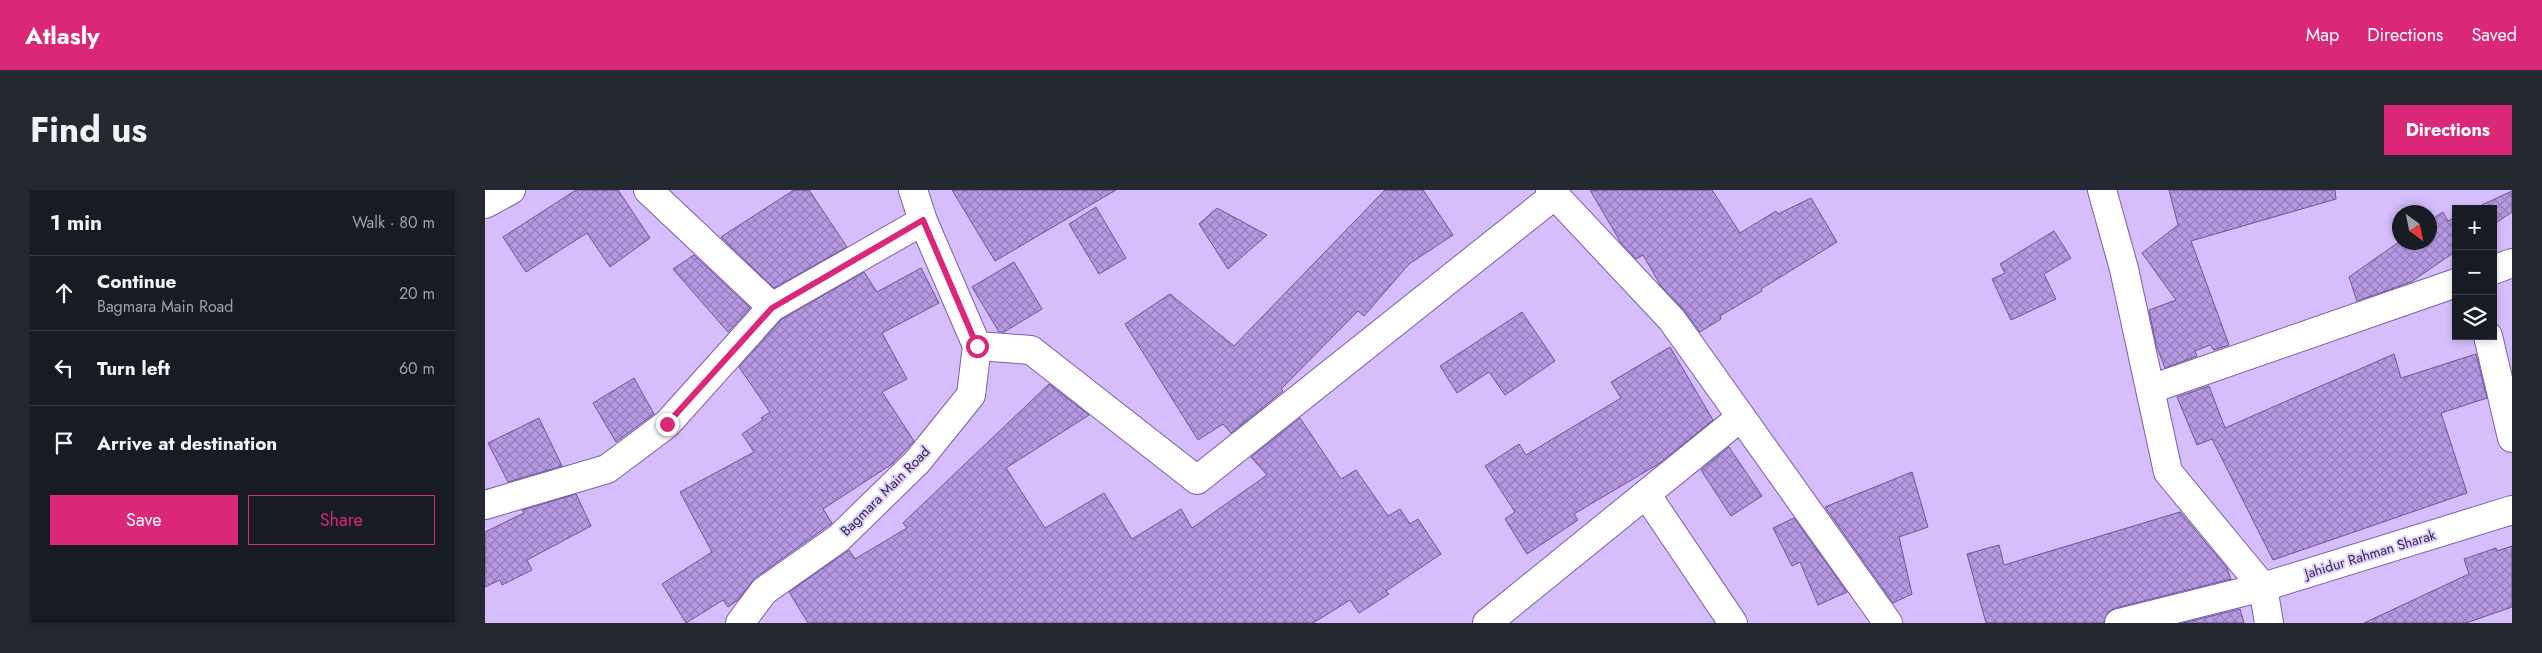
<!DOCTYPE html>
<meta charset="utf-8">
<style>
:root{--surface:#171b24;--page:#242831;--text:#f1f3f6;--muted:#9ea1a6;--line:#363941;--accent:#db2777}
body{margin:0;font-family:Jost,sans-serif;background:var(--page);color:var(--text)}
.controls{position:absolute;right:15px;top:15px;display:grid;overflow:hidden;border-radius:0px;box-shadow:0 2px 8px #0003}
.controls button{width:45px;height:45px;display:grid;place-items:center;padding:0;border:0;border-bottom:1px solid var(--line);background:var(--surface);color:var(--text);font:25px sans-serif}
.compass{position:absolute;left:1907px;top:15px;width:45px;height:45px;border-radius:50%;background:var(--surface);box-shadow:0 2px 8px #0003;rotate:147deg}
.stop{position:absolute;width:15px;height:15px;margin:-11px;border:4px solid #db2777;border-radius:50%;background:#fff}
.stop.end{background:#db2777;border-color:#fff;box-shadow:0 1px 5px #0008}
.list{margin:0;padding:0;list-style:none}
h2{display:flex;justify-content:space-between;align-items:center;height:65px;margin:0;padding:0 20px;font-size:21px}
h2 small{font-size:16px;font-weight:400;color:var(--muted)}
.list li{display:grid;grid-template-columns:32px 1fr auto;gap:15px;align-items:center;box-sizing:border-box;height:75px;padding:0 20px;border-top:1px solid var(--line)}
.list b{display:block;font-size:19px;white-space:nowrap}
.list p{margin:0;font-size:16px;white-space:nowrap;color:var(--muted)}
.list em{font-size:16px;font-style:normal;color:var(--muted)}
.actions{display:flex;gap:10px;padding:15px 20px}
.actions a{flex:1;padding:11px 0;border:1px solid var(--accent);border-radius:0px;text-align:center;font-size:18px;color:var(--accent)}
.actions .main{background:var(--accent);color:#fff}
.icon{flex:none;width:28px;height:28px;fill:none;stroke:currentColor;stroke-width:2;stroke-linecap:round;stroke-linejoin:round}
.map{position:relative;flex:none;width:2027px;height:433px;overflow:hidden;border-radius:0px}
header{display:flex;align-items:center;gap:30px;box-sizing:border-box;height:70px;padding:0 25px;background:var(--accent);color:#fff}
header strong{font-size:24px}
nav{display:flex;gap:28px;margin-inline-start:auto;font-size:18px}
.intro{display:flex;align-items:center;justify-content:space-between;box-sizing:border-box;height:120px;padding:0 30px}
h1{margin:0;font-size:35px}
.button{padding:12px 22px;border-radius:0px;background:var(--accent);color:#fff;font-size:18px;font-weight:700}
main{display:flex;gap:30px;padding:0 30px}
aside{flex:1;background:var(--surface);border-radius:0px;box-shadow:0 2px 8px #0003}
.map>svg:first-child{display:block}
.building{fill:url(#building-cross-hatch);stroke:#715499}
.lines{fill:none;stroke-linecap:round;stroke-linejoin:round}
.street-casing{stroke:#7c5fa5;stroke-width:30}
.secondary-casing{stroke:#7c5fa5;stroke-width:30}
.street{stroke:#fff;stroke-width:28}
.secondary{stroke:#fff;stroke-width:28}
.route{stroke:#db2777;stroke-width:6}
.labels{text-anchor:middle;stroke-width:4;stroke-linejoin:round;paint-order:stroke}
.street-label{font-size:14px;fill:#332744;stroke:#e0cffd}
</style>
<header>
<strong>Atlasly</strong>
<nav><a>Map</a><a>Directions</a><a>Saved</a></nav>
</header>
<div class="intro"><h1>Find us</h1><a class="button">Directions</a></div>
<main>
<aside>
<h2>1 min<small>Walk · 80 m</small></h2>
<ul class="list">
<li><svg class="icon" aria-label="ahead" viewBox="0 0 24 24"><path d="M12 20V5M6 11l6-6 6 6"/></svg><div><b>Continue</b><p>Bagmara Main Road</p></div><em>20 m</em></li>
<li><svg class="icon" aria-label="left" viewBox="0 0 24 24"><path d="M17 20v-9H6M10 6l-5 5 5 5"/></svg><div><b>Turn left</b></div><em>60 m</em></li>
<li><svg class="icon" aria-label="arrive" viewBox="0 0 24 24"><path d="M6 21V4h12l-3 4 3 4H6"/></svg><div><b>Arrive at destination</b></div></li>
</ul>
<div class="actions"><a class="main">Save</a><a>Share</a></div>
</aside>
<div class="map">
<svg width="2027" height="433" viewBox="0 0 2027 433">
<defs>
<pattern id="building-cross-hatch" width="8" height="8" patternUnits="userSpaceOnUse" patternTransform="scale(1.25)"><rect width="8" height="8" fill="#b699e3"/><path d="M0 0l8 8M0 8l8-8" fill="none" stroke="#957dba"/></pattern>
</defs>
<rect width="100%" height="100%" fill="#d6befc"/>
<g class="building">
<path d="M91,0H133L165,48L125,77L102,43L41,82L18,47Z"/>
<path d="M309,0H324L362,57L289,98L236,47Z"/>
<path d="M467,0H631L510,71Z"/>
<path d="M900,0H938L968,45L924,74L879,126L873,121L796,199L798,201L746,243L738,234L713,250L640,134L685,104L749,156Z"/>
<path d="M1105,0H1227L1255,43L1291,21L1293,24L1326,8L1352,52L1276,99L1277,101L1235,126L1236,129L1215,142L1198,119L1176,96L1158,65L1151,69L1136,53Z"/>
<path d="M1684,0H1850L1851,9L1706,51L1744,155L1729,160L1725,155L1710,161L1712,166L1680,178L1671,155L1664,120L1691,110L1657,63L1693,35Z"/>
<path d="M2027,1V22L2008,35V19H1988Z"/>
<path d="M611,17L641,68L614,84L584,34Z"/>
<path d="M732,18L782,45L743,79L714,34Z"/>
<path d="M1958,22L1963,31L1971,27V61L1926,92L1872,111L1864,87L1914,52H1944V31Z"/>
<path d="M1569,41L1586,68L1559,84L1571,109L1526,130L1507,89L1520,83L1515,74Z"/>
<path d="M209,65L265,118L243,142L188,79Z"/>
<path d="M529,72L557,119L519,142H514L487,97Z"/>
<path d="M436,78L454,113L397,143L422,189L397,202L429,251L407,274L338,319L347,333L270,388L253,410L243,417L238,410L201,433L177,394L227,362L195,302L269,262L257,244L278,230L276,228L285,222L254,177L297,129L379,82L392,102Z"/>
<path d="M1037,122L1070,171L1020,205L1004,182L972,203L955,176Z"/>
<path d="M1185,157L1228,230L1175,273L1089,324L1093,330L1042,364L1020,329L1030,322L1000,276L1034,254L1041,265L1136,208L1126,192Z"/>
<path d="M1909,164L1916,188L1991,164L2002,208L1956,223L1982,303L1788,370L1727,249L1712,255L1692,207L1724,196L1740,238Z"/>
<path d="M149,188L169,224L131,252L108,213Z"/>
<path d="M564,194L604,225L521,278L560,338L619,303L647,349L696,319L707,338L782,285L766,267L815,228L856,289L871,280L903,326L915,319L925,334L933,329L956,364L901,401L904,404L874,423L865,410L828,433H323L304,402L364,360L370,369L422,338L418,333Z"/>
<path d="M54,228L77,276L23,292L3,253Z"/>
<path d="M1244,257L1277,306L1246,326L1216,280Z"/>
<path d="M1427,282L1443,337L1414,347L1427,404L1408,413L1340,317Z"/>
<path d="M91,304L106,336L42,370L47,380L17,395L15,390L0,397V342L39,323L37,320Z"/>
<path d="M1695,322L1742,378L1746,389L1630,418L1623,422L1619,433H1501L1482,364L1514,355L1519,375Z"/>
<path d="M1309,328L1362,402L1333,415L1315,372L1307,376L1288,338Z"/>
<path d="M2027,356V417L1981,433H1879L1984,384L1979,369L2011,358L2012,361Z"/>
<path d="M1755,419L1759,433H1698Z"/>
</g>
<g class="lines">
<defs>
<g id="street">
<path d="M163,0L287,117L438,31"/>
<path d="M1065,0L1187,130L1403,433"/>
<path d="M1617,0L1639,79L1683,282L1778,397L1784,433"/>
<path d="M0,14L26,0"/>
<path d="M2008,80L2027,73"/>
<path d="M2003,146L2027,248"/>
<path d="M492,156L546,160L712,290L1070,5"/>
<path d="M1666,199L1971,93"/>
<path d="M1161,304L1248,433"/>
<path d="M0,315L122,279L182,234L287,117"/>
<path d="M1002,433L1256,227"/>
<path d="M1634,433L1778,397L2027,320"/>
</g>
<path id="secondary" d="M255,433L279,401L354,348L432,272L486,205L492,156L438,31L428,0"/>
</defs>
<use href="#street" class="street-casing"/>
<use href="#secondary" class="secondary-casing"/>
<use href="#street" class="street"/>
<use href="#secondary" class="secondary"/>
</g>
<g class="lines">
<path class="route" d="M182,234L287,118L438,30L492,156"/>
</g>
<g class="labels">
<g class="street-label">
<text transform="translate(400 301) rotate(-45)" y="5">Bagmara Main Road</text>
<text transform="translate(1885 364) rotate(-17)" y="5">Jahidur Rahman Sharak</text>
</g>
</g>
</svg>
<div class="controls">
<button>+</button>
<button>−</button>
<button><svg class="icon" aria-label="layers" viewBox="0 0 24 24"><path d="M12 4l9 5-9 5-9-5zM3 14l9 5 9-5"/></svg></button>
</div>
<svg class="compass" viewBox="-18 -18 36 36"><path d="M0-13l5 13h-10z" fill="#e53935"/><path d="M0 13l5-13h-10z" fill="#9ea1a6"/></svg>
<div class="stop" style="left:492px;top:156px"></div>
<div class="stop end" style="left:182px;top:234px"></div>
</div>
</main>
